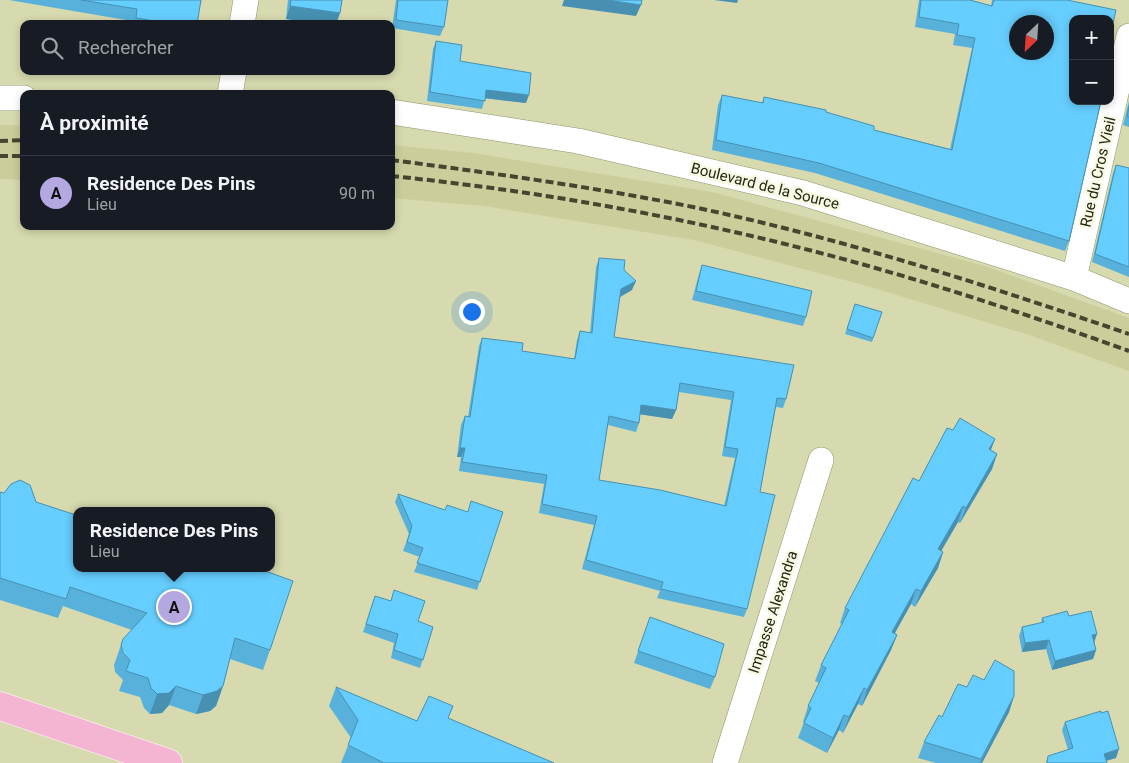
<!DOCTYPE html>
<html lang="fr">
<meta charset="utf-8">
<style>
:root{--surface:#171b24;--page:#20242c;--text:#f1f3f6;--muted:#9ea1a6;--line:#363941;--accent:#b5a8e0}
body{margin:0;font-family:Roboto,sans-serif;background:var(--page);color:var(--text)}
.controls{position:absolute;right:15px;top:15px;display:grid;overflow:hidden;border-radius:10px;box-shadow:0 2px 8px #0003}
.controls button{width:45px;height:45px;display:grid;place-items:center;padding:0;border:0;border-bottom:1px solid var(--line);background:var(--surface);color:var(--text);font:25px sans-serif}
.compass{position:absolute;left:1009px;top:15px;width:45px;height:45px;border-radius:50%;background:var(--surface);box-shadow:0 2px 8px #0003;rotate:205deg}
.you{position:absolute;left:471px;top:311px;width:18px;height:18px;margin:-12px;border:4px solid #fff;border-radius:50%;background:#1a73e8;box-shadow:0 0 0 8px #1a73e833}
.badge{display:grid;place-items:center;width:32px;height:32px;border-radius:50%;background:var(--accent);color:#111;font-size:16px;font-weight:700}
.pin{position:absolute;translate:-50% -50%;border:2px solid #fff;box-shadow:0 1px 5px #0006}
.popup{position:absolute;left:73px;top:507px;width:202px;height:65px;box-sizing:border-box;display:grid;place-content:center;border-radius:10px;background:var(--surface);filter:drop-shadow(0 1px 4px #0005);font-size:16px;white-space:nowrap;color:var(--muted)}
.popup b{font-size:19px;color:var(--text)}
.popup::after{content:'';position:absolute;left:50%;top:100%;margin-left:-10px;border:10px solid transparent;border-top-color:var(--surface)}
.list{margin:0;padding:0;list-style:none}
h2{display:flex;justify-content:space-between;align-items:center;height:65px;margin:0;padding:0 20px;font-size:21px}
h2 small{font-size:16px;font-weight:400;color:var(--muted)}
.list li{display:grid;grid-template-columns:32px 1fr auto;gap:15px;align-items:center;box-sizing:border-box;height:75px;padding:0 20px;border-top:1px solid var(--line)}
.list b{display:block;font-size:19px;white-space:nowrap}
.list p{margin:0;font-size:16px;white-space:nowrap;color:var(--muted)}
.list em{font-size:16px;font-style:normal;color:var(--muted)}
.icon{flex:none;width:28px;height:28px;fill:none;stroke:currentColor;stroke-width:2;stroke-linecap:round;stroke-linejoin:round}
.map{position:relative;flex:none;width:1129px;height:763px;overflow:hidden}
.search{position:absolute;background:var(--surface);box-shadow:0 2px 8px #0003;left:20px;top:20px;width:375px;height:55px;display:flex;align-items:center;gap:12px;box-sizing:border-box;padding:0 18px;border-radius:10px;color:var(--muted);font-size:19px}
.panel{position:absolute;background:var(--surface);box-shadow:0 2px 8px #0003;left:20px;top:90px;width:375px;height:140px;border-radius:10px}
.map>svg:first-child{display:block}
.built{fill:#cbce9a}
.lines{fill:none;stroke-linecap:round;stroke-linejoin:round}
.minor-casing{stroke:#91946a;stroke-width:26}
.primary-casing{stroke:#fff;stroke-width:29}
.minor{stroke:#fff;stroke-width:25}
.primary{stroke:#f4b5d3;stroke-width:28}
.rail{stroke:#454630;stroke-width:4;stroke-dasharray:8 4;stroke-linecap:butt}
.wall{fill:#58b1da;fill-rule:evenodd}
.shaded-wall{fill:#4790b2}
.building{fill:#66cefe;stroke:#4790b2;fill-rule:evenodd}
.labels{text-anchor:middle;stroke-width:5;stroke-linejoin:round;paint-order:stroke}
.street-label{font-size:15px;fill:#252615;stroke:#f7f9e2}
</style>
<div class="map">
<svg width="1129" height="763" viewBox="0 0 1129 763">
<rect width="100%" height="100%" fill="#d7daae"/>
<g class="built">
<path d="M0,125H24V180L0,179Z"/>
<path d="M391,145L473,153L712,192L985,266L1129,318V371L1029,335L867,286L694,240L484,206L391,198Z"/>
</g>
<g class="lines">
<defs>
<g id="minor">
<path d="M242,24L246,0"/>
<path d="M230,94L234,71"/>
<path d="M0,98H24"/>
<path d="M391,112L578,141L803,193L1074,278L1129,301"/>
<path d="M1074,278L1129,36"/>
<path d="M725,763L821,460"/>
</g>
<path id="primary" d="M0,706L168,763"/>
</defs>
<use href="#minor" class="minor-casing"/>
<use href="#primary" class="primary-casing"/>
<use href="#minor" class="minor"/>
<use href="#primary" class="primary"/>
<g class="rail">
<path d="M0,141L24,140"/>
<path d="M0,156H24"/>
<path d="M391,160C492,173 593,187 693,207C841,238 986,285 1129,334"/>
<path d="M391,176C529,190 667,214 801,248C912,276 1021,312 1129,351"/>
</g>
</g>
<g class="wall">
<path d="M9,0H201L197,24H132V21Z"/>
<path d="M288,0H342L340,13L336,24H323L286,19Z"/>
<path d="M396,0H448L444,27L440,36L392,28Z"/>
<path d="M919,0H970L991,6L992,0H1067L1110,36L1069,241L1065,251L815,173L712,150L718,105L722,95L762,103L764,97L826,112L874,130L950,149L972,48L953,45L955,34L915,27Z"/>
<path d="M436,41L460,61L526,103L485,98L482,109L427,101L433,49Z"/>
<path d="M163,71H186L182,75Z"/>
<path d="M1129,101V127L1123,125Z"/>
<path d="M1116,165L1129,168V277L1092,262L1113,173Z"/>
<path d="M599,258L624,270L632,290L620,297L614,337L786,399L783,408L776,407L760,492L747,609L744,617L657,598L660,591L582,569L594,525L539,513L544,484L459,471L461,457H457L461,425L465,416L468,417L479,346L482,338L522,351L574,359L577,340L580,331L590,333L596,267ZM679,392L731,400L722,456L735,458L724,506L599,480L608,425L636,432L639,423L640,414L672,419L676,410Z"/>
<path d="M702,265L806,317L803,326L692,300L699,274Z"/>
<path d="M855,304L882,312L872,342L845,334Z"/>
<path d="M953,430L995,439L991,450L997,454L992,469L960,523L958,522L941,551L943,552L938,568L915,607L911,604L895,633L897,635L891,650L862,706L858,704L843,733L839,730L827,753L798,738L804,722H803L808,706L819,683L815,681L821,665L842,624L840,623L845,608L919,481Z"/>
<path d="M0,492L36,502L270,650L263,670L230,659L223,686L216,706L210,711L196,714L169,705L162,713L150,714L144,708L140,697L119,691L123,680L115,672L114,665L123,639L132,630L63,606L58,618L0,600Z"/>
<path d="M398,494L445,510L468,512H503L477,590L414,572L420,557L403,551L409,534L395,502Z"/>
<path d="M375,596L418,621L433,627L420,668L391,658L394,643L363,632Z"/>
<path d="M1069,616L1094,642L1096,650L1093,659L1052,670L1046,649L1022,652L1019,636L1022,627L1041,623L1042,618Z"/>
<path d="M650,617L715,677L710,689L634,663Z"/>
<path d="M336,687L417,721L453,706L448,718L554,763H341L351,738L329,706Z"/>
<path d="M967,687L1014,696L1009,712L982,763H936L918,758L924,742L942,717Z"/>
<path d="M1065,722L1116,758L1106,761L1107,763H1046L1048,756L1068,750L1062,730Z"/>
</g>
<g class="shaded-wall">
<path d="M564,0H607L641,5L636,16L562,6Z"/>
<path d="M714,0H738L737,3Z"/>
<path d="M290,6L340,13L336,24H323L286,19Z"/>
<path d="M486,90L529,95L526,103L483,98Z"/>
<path d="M636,281L632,290L618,298L621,289Z"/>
<path d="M641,405L676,410L672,419L638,414Z"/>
<path d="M995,439L989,454V449Z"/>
<path d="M460,448H465L461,457H457Z"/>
<path d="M997,454L992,469L960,523L966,508Z"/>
<path d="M963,506L958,522L933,565L938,549Z"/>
<path d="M943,552L938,568L915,607L921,591Z"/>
<path d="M916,589L911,604L887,647L892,632Z"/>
<path d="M1097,634L1094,643L1092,635Z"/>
<path d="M897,635L891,650L862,706L867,690Z"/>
<path d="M1049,640L1046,649L1022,652L1025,643Z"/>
<path d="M1096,650L1093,659L1052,670L1055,661Z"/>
<path d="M176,686L169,705L162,713L150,714L157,694Z"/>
<path d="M223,686L216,706L210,711L196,714L203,695Z"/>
<path d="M864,688L858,704L843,733L849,717Z"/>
<path d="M1014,696L1009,712L982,763H980Z"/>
<path d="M844,715L839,730L827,753L833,738Z"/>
<path d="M1119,749L1116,758L1101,762L1104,754Z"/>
</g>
<g class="building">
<path d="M81,0H201L197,24H148L149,20L136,18L137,9Z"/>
<path d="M291,0H342L340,13L290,6Z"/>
<path d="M398,0H448L444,27L396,20Z"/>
<path d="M607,0H642L641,5Z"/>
<path d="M921,0H970L992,6L994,0H1067L1116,10L1110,36V19H1073V101H1101L1069,241L819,163L716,140L722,95L763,103L764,97L826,110V112L874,126V130L952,150L975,38L957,35L959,24L919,17ZM1016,22H1046V52H1016Z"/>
<path d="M436,41L462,45L460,61L531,73L529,95L486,90L485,101L430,92Z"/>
<path d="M1110,51L1112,52L1110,60Z"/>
<path d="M1129,106V117H1127Z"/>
<path d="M1116,165L1129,168V267L1095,254Z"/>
<path d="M599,258L625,260L624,270L636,281L621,289L614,337L794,365L786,399L777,398L760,492L775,495L747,609L661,589L663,582L586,560L597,516L542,504L547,475L462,462L465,448H460L465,416L470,417L482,338L523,343L522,351L575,359L580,331L592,333ZM680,383L734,392L725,447L738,449L726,506L660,490L599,480L609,416L639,423L641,405L676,410Z"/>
<path d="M702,265L812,291L806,317L696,291Z"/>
<path d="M855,304L882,312L873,338L847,329Z"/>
<path d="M960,418L995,439L989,449L997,454L966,508L963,506L938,549L943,552L921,591L916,589L892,632L897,635L867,690L864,688L849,717L844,715L833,738L804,723L811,708L808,706L826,668L821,665L849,610L845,608L913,478L919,481L947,428L953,430Z"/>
<path d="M20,480L30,485L36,502L76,515V568H257L293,581L270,650L235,638L223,686L217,691L203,695L176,686L169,693L157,694L151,688L148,678L126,671L130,660L123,653L121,645L123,639L147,613L70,587L66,599L0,578V492L4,493L11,484Z"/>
<path d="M398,494L445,510L447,505L468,512L471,501L503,512L480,582L417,563L423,548L407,542L412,526Z"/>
<path d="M394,590L425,601L418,621L433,627L423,660L394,650L398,634L366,624L375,596L391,601Z"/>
<path d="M1067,611L1069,616L1091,611L1097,634L1092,635L1096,650L1055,661L1049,640L1025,643L1022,627L1044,622L1042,618Z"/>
<path d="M650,617L724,644L715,677L638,651Z"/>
<path d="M995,660L1014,671V696L981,759L924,742L939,715L942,717L958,684L967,687L973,675L984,680Z"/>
<path d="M336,687L417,721L429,696L453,706L448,718L554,763H383L382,762L348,745L358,720Z"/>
<path d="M1101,711V713L1108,711L1119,749L1104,754L1107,763H1047L1048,756L1073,748L1065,722Z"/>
</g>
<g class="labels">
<g class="street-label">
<text transform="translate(1098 172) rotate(-77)" y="5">Rue du Cros Vieil</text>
<text transform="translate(765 186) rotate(14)" y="5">Boulevard de la Source</text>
<text transform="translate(773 612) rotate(-72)" y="5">Impasse Alexandra</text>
</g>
</g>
</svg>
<div class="controls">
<button>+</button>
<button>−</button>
</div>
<svg class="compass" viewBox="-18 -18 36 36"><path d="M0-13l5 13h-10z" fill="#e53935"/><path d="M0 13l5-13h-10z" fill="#9ea1a6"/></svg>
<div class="you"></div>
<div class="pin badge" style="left:174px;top:607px">A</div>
<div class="popup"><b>Residence Des Pins</b>Lieu</div>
<div class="search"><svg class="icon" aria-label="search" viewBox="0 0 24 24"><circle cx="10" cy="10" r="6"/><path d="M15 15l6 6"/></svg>Rechercher</div>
<section class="panel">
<h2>À proximité<small></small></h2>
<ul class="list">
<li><span class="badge">A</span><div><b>Residence Des Pins</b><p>Lieu</p></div><em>90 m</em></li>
</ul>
</section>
</div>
